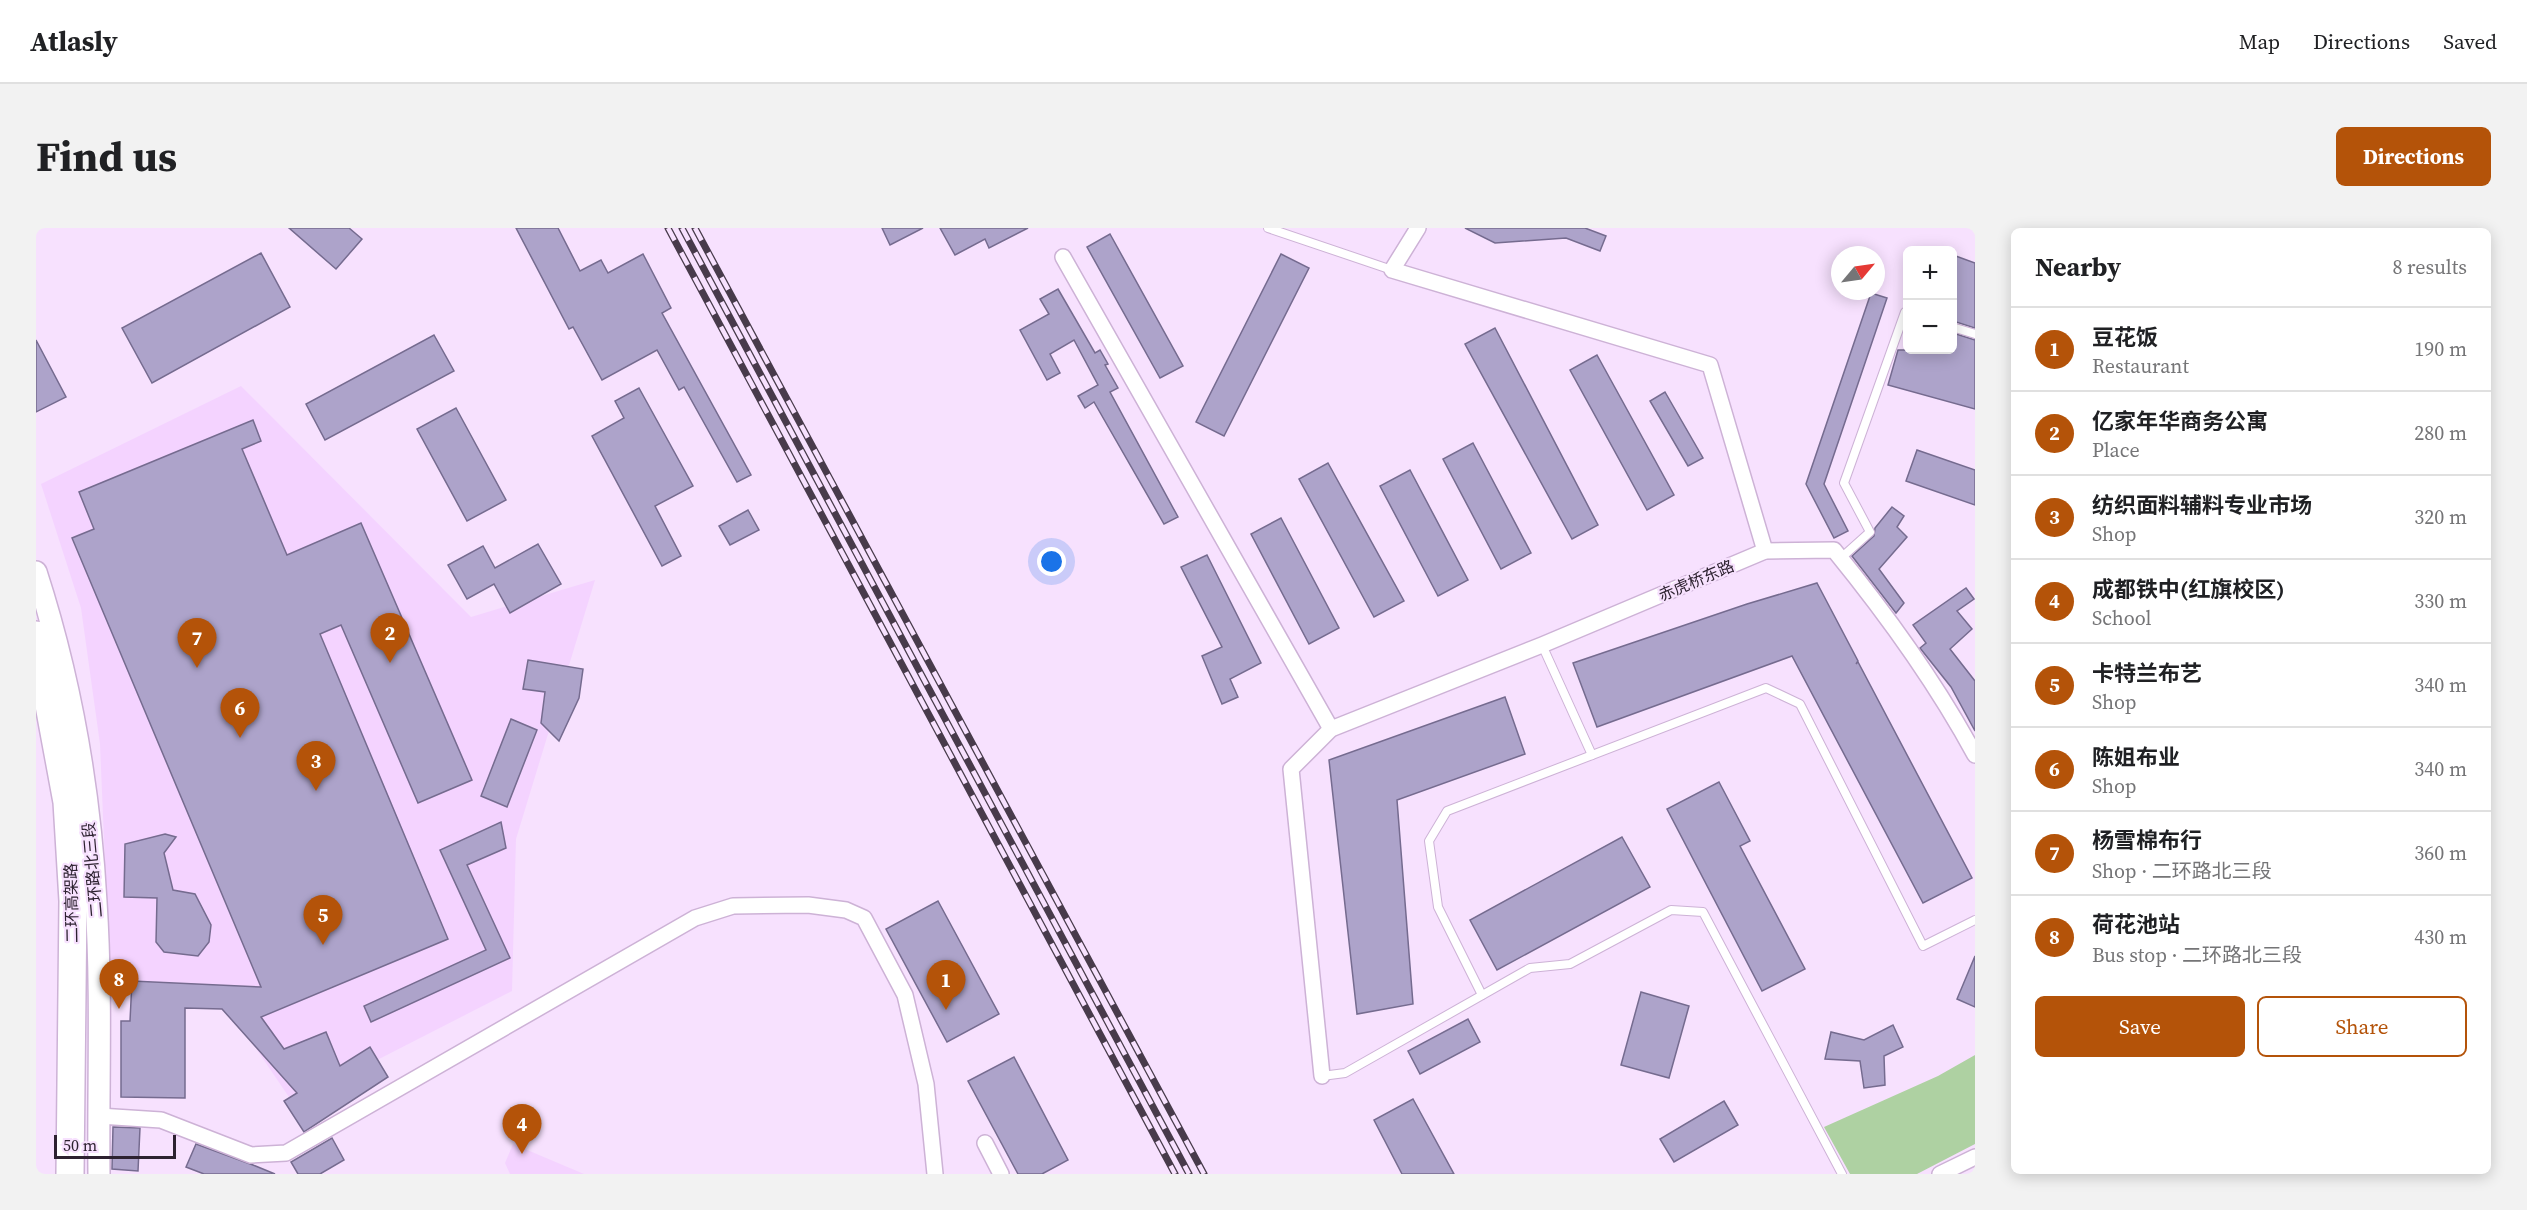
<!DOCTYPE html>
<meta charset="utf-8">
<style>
:root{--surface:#fff;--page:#f2f2f2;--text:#202124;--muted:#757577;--line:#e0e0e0;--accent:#b45309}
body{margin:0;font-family:"Source Serif 4","Noto Sans SC",serif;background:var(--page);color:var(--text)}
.controls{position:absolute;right:18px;top:18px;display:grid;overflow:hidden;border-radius:9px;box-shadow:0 3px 15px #0003}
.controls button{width:54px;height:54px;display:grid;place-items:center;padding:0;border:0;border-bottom:2px solid var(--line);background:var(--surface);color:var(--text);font:30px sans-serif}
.compass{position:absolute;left:1795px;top:18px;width:54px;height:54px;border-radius:50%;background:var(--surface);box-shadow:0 3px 15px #0003;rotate:61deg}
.scale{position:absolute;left:18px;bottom:15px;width:122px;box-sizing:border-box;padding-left:6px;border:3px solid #2d2230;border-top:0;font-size:16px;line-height:21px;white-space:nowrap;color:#2d2230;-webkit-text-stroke:4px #f7e1fe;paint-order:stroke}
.you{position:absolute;left:1016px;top:334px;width:21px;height:21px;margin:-15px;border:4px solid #fff;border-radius:50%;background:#1a73e8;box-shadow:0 0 0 9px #1a73e833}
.badge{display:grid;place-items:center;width:39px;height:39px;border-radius:50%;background:var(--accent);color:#fff;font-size:20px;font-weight:700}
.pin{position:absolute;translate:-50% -50px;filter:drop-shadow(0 2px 3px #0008)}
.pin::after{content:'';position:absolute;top:32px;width:21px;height:18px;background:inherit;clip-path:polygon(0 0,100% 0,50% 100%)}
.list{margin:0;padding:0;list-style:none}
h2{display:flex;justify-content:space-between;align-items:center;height:78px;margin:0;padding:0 24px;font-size:26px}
h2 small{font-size:20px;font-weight:400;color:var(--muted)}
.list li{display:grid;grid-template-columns:39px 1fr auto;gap:18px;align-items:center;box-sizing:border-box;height:84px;padding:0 24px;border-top:2px solid var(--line)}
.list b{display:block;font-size:22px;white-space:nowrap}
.list p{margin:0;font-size:20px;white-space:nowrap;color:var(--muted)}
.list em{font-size:20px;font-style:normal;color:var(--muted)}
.actions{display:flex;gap:12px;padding:18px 24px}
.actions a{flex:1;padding:14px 0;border:2px solid var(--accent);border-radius:9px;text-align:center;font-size:21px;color:var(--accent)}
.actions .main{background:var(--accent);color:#fff}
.map{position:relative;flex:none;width:1939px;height:946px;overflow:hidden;border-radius:9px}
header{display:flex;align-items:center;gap:36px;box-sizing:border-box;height:84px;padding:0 30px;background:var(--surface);border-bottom:2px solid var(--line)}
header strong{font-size:28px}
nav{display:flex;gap:33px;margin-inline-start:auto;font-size:21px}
.intro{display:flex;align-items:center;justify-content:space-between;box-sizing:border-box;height:144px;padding:0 36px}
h1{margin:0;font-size:42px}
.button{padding:15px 27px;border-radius:9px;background:var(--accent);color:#fff;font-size:21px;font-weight:700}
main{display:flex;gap:36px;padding:0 36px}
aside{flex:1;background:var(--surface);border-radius:9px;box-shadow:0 3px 15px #0003}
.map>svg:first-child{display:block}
.built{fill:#f4d3ff}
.green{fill:#aed1a2}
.building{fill:#ada3ca;stroke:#756b8f;stroke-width:1.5}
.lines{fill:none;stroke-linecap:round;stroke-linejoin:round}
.lane-casing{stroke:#cdb2d6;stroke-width:10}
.street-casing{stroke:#cdb2d6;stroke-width:18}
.secondary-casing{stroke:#cdb2d6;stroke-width:24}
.highway-casing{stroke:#cdb2d6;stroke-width:30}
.lane{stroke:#fff;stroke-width:8}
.street{stroke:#fff;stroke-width:15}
.secondary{stroke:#fff;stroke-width:21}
.highway{stroke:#fff;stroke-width:27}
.rail-casing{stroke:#483b4b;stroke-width:7}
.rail{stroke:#f7e1fe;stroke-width:4.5;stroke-dasharray:14;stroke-linecap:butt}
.labels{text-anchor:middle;stroke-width:4.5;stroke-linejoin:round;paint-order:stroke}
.street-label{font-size:16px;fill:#2d2230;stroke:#f7e1fe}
</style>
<header>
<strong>Atlasly</strong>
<nav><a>Map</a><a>Directions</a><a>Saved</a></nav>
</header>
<div class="intro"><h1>Find us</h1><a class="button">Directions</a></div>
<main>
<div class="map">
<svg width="1939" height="946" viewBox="0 0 1939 946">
<rect width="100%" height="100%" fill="#f7e1fe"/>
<g class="built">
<path d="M205,158L435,389L559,352L480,611L476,763L257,875L185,769L74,756L64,516L45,380L5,256Z"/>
<path d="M477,916L548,946H474L469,935Z"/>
</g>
<path class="green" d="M1939,827V916L1881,946H1814L1788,899L1902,848Z"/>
<g class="building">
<path d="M253,0H313L326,11L300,41Z"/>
<path d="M480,0H522L544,43L565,32L572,45L607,26L635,80L626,85L715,247L701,254L648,159L643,162L621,122L566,152L537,99L533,101Z"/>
<path d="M846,0H887L854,17Z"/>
<path d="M904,0H992L953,20L949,11L919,27Z"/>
<path d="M1429,0H1549L1570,8L1564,23L1530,10L1459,15Z"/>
<path d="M1074,6L1147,138L1124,150L1051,19Z"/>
<path d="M225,25L254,79L116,155L86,100Z"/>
<path d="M1245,26L1273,40L1188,208L1160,194Z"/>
<path d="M1917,27L1939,35V100L1917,93Z"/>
<path d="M1022,61L1059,125L1064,122L1072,136L1069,137L1082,160L1074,164L1142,289L1128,296L1058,174L1049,180L1042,168L1062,157L1038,112L1014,126L1024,145L1011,152L984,102L1013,86L1004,71Z"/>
<path d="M1835,65L1851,70L1788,256L1812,303L1798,310L1770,256Z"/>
<path d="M1459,100L1562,297L1536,311L1429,116Z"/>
<path d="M1917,105L1939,112V181L1852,157L1862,122H1917Z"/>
<path d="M398,107L418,143L289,212L270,176Z"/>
<path d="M0,112L30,169L0,184Z"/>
<path d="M1561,127L1638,267L1611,282L1534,142Z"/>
<path d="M603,160L657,258L619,278L645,328L626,338L556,208L588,190L579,173Z"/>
<path d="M1629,164L1667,230L1652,238L1614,173Z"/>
<path d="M420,180L470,272L431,293L381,201Z"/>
<path d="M217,192L225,213L206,221L251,327L325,295L436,552L382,575L305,397L284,406L412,711L225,789L248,821L290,804L304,838L334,819L352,849L268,904L248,873L261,865L186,781L149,780V870L85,869V793H94L96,753L225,759L36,310L58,301L43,264Z"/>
<path d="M1437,215L1495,325L1465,341L1407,231Z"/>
<path d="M1881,222L1939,242V277L1870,253Z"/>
<path d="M1292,235L1368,373L1338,389L1263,251Z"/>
<path d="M1374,242L1432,352L1402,368L1344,258Z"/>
<path d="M1856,279L1868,288L1861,299L1871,309L1843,341L1868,375L1860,385L1816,328L1838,308L1839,300Z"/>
<path d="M712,282L723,302L694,317L683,298Z"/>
<path d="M1245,290L1303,400L1273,416L1215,306Z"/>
<path d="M502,316L525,356L474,385L458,356L431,371L412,337L447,318L459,340Z"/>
<path d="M1171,327L1225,435L1194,451L1202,469L1186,476L1166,428L1186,419L1145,339Z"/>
<path d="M1781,355L1822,433L1820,436L1822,434L1936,650L1887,675L1756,428L1561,499L1537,435L1711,376Z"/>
<path d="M1930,360L1938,371L1921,383L1936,401L1914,421L1939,453V503L1915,459L1884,420L1890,415L1877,397Z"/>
<path d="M492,432L547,441L543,470L523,513L505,495L509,464L487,461Z"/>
<path d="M1469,469L1489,526L1361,572L1377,776L1321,786L1293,532Z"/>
<path d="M475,491L501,502L471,579L445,568Z"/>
<path d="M1683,554L1714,613L1704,618L1769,741L1726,763L1631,581Z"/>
<path d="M465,594L470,620L431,637L474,730L335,794L328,778L450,722L404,622Z"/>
<path d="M129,606L140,609L128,625L137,662L159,666L175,697L173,714L162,728L128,724L120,714L121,670L88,669L89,616Z"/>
<path d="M1586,609L1614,659L1461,742L1434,692Z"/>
<path d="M902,673L963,786L911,814L850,701Z"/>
<path d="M1939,728V779L1921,771Z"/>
<path d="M1605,764L1653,778L1633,850L1585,837Z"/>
<path d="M1432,791L1444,814L1384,846L1372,823Z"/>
<path d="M1857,797L1867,819L1848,828L1849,857L1828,860L1824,833L1789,831L1795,804L1828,812Z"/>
<path d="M978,829L1032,932L1006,946H982L932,853Z"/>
<path d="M1377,871L1418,946H1366L1338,892Z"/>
<path d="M1688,873L1702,897L1638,934L1624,911Z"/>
<path d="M77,899L104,900L102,943L76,941Z"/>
<path d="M296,910L308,932L284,946H262L255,934Z"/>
<path d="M160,916L217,937L239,946H168L150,939Z"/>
</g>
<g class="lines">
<defs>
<g id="lane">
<path d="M1232,0L1356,42"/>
<path d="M1916,99L1939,106"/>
<path d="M1805,330L1834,304L1808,255L1869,84L1872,85"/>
<path d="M1506,417L1556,527"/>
<path d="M1446,767L1402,679L1393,613L1411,583L1730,460L1764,476L1887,718L1939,692"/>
<path d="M1286,848L1309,845L1494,740L1534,736L1635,682L1667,684L1806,946"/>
</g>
<g id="street">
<path d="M1382,0L1356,42L1674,137L1729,323"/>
<path d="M1027,29L1295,501"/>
<path d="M1286,848L1255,541L1295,501L1506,417L1729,323L1798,322C1851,387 1899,453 1939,527"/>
<path d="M63,888L125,892L215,927L250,925L659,690L697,678L772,677L810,682L828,690L869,767L890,856L899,946"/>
<path d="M949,915L965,946"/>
<path d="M1904,946L1939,929"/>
</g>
<path id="secondary" d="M0,344C34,449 54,564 60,674C66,764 62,856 63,946"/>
<path id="highway" d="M0,407L31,574L37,673L34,946"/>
</defs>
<use href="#lane" class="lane-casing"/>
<use href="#street" class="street-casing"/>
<use href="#secondary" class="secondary-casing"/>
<use href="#highway" class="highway-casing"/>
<use href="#lane" class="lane"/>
<use href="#street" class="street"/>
<use href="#secondary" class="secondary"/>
<use href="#highway" class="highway"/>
<defs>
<g id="rail">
<path d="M632,0L1139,946"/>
<path d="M646,0L1153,946"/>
<path d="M659,0L1168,946"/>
</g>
</defs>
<use href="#rail" class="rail-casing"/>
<use href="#rail" class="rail"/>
</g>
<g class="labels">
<g class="street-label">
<text transform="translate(1660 352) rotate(-23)" y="6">赤虎桥东路</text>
<text transform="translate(56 642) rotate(-95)" y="6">二环路北三段</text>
<text transform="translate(35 675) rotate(-91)" y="6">二环高架路</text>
</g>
</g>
</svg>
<div class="controls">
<button>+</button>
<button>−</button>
</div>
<svg class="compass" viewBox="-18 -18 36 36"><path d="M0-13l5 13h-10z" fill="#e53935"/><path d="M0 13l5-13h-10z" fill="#757577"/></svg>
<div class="scale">50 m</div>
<div class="you"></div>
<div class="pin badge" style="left:910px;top:782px">1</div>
<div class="pin badge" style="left:354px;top:435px">2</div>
<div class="pin badge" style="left:280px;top:563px">3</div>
<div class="pin badge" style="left:486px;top:926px">4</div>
<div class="pin badge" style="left:287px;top:717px">5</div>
<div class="pin badge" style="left:204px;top:510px">6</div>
<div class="pin badge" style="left:161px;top:440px">7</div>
<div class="pin badge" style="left:83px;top:781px">8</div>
</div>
<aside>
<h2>Nearby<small>8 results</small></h2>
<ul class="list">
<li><span class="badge">1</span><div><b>豆花饭</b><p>Restaurant</p></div><em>190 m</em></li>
<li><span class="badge">2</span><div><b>亿家年华商务公寓</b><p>Place</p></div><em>280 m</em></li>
<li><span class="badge">3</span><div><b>纺织面料辅料专业市场</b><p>Shop</p></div><em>320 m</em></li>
<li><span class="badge">4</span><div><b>成都铁中(红旗校区)</b><p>School</p></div><em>330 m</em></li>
<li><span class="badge">5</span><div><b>卡特兰布艺</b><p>Shop</p></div><em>340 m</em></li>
<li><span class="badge">6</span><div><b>陈姐布业</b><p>Shop</p></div><em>340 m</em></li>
<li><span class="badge">7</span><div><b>杨雪棉布行</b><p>Shop · 二环路北三段</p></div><em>360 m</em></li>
<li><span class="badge">8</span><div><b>荷花池站</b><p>Bus stop · 二环路北三段</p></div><em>430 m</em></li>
</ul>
<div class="actions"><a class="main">Save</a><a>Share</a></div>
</aside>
</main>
